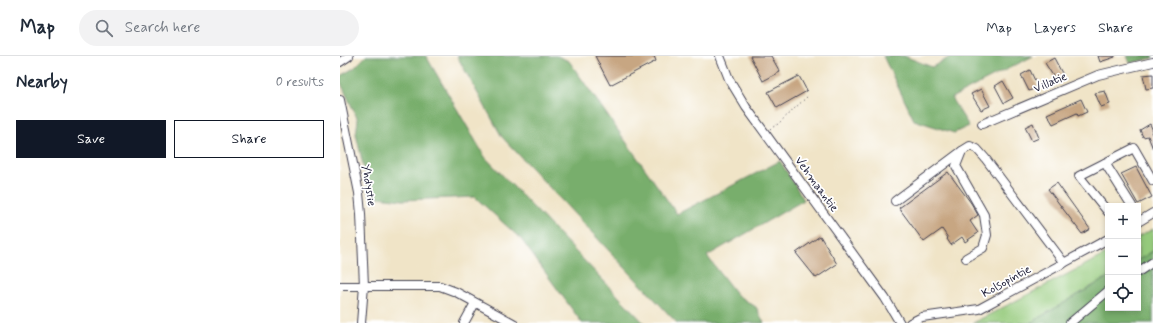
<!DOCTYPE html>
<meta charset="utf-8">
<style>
:root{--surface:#fff;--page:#f2f2f3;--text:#1f2937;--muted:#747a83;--line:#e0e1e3;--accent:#111827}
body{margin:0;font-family:Mynerve,sans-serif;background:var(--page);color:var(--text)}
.controls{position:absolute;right:12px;bottom:12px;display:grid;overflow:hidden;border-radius:0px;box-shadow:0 2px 6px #0003}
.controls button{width:36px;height:36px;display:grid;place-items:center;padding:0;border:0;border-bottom:1px solid var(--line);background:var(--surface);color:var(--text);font:20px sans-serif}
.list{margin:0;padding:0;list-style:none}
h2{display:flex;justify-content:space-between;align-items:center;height:52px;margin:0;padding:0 16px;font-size:17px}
h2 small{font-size:13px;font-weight:400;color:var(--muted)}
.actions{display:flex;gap:8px;padding:12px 16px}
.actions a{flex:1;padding:9px 0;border:1px solid var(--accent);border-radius:0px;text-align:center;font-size:14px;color:var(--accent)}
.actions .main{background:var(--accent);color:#fff}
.icon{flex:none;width:22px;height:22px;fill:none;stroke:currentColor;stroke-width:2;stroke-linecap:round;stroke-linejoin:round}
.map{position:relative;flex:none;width:813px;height:267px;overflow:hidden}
header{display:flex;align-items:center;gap:24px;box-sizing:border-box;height:56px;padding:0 20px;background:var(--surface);border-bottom:1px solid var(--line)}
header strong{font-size:19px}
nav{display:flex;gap:22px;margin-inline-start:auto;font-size:14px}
.search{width:280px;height:36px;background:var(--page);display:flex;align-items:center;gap:10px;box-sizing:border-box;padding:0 14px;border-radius:22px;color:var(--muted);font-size:15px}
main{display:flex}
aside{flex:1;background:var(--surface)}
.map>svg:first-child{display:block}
.green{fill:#95ca7c;stroke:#5c765c}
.forest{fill:#78ae6c;stroke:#4d6854}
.building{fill:#c7a682}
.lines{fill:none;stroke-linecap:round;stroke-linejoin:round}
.minor-casing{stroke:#413f50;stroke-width:10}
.path{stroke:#413f50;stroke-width:1;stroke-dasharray:1 3;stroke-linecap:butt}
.minor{stroke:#fff;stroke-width:8}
.labels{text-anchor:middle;stroke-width:3.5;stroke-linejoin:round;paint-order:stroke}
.street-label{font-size:12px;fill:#22223b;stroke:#fff}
</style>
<header>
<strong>Map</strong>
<div class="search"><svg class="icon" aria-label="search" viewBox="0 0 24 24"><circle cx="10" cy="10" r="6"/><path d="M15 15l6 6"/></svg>Search here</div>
<nav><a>Map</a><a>Layers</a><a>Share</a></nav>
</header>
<main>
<aside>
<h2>Nearby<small>0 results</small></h2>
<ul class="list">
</ul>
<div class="actions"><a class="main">Save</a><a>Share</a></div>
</aside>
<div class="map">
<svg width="813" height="267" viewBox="0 0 813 267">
<rect width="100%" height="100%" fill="#fff"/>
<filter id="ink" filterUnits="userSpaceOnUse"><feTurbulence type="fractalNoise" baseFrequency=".025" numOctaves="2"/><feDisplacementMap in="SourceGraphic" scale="8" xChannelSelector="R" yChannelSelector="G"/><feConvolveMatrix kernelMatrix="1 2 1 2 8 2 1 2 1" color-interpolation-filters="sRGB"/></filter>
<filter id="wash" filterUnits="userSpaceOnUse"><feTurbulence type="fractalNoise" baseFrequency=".012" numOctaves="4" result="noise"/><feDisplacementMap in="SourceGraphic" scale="16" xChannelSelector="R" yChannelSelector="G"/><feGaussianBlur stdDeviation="0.9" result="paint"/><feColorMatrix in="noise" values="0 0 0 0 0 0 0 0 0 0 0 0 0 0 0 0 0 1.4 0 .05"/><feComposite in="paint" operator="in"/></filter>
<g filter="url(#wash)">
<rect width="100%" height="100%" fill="#f0e4c7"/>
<g class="green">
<path d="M813,173V195L798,204V181Z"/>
<path d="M768,197V221L690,267H633Z"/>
</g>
<g class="forest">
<path d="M26,0H86L145,101L304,267H242L181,183L135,141L63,144L30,140L16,78L18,64L0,25V20L14,12Z"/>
<path d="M117,0H217L229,5L337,158L440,105L464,144L367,200L397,239L416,251L424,267H337L162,81Z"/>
<path d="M543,0H564L592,11L612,0H693L611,42L629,70L614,77L574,64Z"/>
<path d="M787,0H813V2L790,7Z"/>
<path d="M813,195V267H690L768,221V252H798V204Z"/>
</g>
<g id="blocks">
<g class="building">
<path d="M255,0H314L316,5L270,29Z"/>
<path d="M410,0H431L440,16L423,25Z"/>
<path d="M758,0H775V1L760,6Z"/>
<path d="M714,2L723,19L715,23L705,7Z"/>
<path d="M690,14L698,31L689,35L681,19Z"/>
<path d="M813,18V32L806,33L803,19Z"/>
<path d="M459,20L467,35L437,52L428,36Z"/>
<path d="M663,25L673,42L664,47L655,30Z"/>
<path d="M641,33L650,50L641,54L631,38Z"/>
<path d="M765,35L770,48L761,51L755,37Z"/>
<path d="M741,43L747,56L738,60L737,57L713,68L707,58Z"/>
<path d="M693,67L699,82L692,85L685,71Z"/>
<path d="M810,68L813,75L811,76L813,80V93L808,80L803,81L800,74Z"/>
<path d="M796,111L812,141L798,148L781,118Z"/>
<path d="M608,116L631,147L638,159L630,165L638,177L625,186L622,181L611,189L607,183L608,182L602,173L584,186L559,152Z"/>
<path d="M717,127L750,173L742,178L708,133Z"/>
<path d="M480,180L497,208L476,222L456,197Z"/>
</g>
</g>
</g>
<g filter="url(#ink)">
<use href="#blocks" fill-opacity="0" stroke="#413f50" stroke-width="1"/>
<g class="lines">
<defs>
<g id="minor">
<path d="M380,0L389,23L406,51L545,242L560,267"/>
<path d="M0,6L9,0"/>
<path d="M0,44L19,137L21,158L24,230L21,267"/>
<path d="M642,68L758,19L813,6"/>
<path d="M765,107L792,150"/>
<path d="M555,145L622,95"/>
<path d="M768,156L739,120L794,92L813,125"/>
<path d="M798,166L813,157"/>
<path d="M626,202L643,192L647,179L644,159L616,110L622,95L630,90L637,93L645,102L724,207"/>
<path d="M798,216L813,206"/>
<path d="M0,230H100L116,236L173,267"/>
<path d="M124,267L135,247"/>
<path d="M570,267L582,261L639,253L768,183"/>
<path d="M730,267L768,235"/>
</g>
</defs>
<use href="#minor" class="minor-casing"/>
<path class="path" d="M430,73L438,68L469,39"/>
<use href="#minor" class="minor"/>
</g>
</g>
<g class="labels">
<g class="street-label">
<text transform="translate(710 26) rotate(-23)" y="4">Villatie</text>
<text transform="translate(477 128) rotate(54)" y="4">Vehmaantie</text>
<text transform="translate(29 129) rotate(81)" y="4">Yhdystie</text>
<text transform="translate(666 225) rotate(-29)" y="4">Kolsopintie</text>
</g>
</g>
</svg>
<div class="controls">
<button>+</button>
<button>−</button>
<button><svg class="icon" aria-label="locate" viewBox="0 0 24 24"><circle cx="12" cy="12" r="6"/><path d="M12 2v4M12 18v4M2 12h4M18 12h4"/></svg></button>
</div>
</div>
</main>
